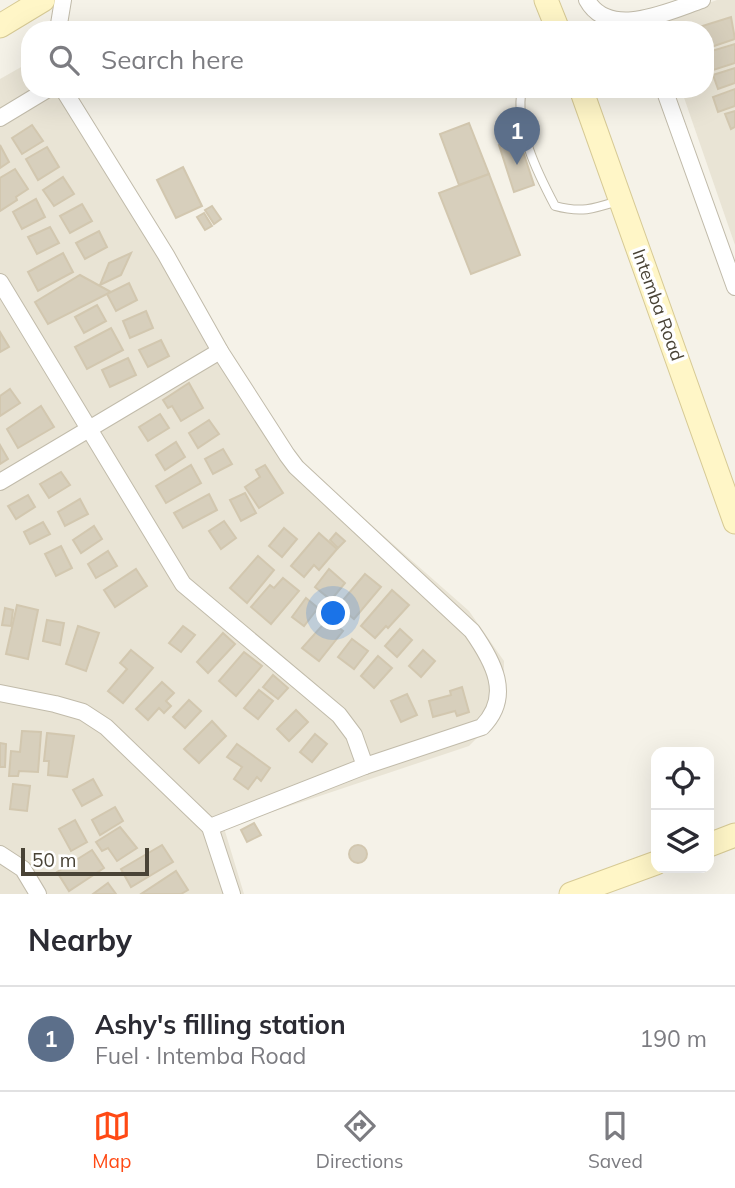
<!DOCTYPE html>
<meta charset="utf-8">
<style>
:root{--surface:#fff;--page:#f7f7f7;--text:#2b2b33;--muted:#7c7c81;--line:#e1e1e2;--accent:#ff4914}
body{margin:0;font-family:Mulish,sans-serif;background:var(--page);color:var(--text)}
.controls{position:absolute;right:21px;bottom:21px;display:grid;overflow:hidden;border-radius:14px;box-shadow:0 7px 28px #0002}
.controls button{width:63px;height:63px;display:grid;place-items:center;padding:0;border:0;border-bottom:2px solid var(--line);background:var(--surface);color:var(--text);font:35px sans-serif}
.scale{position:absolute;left:21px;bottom:18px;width:128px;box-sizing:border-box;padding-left:7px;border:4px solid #494336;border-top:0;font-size:19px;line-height:24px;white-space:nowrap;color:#494336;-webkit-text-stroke:5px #fff;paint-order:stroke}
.you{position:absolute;left:334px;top:614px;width:24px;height:24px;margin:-18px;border:5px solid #fff;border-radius:50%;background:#1a73e8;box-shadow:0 0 0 10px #1a73e833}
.badge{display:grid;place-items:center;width:46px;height:46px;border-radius:50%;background:var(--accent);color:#fff;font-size:23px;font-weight:700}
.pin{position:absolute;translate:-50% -58px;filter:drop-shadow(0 2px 4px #0008)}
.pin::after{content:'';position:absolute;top:37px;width:24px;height:21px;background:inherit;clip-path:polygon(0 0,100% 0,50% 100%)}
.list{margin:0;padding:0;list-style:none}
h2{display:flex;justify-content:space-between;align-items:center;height:91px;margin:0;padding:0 28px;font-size:30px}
h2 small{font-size:23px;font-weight:400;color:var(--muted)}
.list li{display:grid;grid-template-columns:46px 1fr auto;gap:21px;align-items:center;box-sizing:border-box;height:105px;padding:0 28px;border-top:2px solid var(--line)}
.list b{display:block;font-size:26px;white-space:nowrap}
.list p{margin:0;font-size:23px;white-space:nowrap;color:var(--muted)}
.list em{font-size:23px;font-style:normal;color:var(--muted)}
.icon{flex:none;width:38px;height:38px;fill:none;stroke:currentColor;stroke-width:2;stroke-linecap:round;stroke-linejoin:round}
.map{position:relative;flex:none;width:735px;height:894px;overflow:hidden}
.search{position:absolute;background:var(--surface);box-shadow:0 7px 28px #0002;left:21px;right:21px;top:21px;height:77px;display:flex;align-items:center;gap:18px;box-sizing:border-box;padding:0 24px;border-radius:28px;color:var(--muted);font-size:26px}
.sheet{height:196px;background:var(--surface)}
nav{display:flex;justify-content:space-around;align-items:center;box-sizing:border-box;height:98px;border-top:2px solid var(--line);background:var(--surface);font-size:19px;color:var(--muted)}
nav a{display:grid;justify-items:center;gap:4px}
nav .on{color:var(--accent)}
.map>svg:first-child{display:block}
.residential{fill:#e9e4d5}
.building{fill:#d7cfbc;stroke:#d2c7af;stroke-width:2}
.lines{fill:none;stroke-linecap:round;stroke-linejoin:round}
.lane-casing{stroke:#c1bbaa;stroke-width:10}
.street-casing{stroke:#c1bbaa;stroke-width:18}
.secondary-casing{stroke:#d7ca95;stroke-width:25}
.lane{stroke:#fff;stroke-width:8}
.street{stroke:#fff;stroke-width:16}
.secondary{stroke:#fff6c7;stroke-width:23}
.labels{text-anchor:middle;stroke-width:7;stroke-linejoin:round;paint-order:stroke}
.street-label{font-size:18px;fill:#494336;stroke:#fff}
</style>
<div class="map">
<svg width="735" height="894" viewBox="0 0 735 894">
<rect width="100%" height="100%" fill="#f5f2e8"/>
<g class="residential">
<path d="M717,0H735V245L681,89H705V30H660L657,21Z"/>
<path d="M30,62V89H59L292,455L469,611L504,661L503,712L469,746L224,828L244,894H0V79Z"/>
</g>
<g class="building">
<path d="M731,17L735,39L705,49V30L693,29Z"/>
<path d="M735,44V63L707,72L705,53Z"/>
<path d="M735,68V83L718,89L713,75Z"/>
<path d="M735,89V106L718,112L713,97Z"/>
<path d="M735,111V127L731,129L725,114Z"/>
<path d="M469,123L489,174L459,185L440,134Z"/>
<path d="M32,125L43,141L22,154L12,138Z"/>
<path d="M519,139L534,185L514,192L499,145Z"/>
<path d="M0,145L9,162L0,168Z"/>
<path d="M47,147L59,167L38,180L26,159Z"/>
<path d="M183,167L202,206L176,218L157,180Z"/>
<path d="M15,169L28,189L16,197L17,200L0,211V178Z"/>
<path d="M489,174L520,255L471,274L439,193Z"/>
<path d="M63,177L74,194L54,206L43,190Z"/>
<path d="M36,199L45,217L22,229L13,212Z"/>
<path d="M82,204L92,221L70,233L60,216Z"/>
<path d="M212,206L221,219L214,224L205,210Z"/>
<path d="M204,213L212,226L205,230L197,217Z"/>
<path d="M50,227L59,243L37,254L28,237Z"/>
<path d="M99,231L107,247L85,259L76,243Z"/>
<path d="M63,253L73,272L38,291L28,272Z"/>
<path d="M131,253L121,275L100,285L109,263Z"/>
<path d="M80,275L111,292L48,324L35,302Z"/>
<path d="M129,283L137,300L116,311L107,294Z"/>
<path d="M97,305L106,321L84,333L75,317Z"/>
<path d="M146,311L153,328L130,338L123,321Z"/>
<path d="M111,328L123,350L87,369L75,347Z"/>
<path d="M0,332L9,347L0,352Z"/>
<path d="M161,340L169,356L148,367L139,350Z"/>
<path d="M128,358L136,375L110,387L102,370Z"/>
<path d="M189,383L203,408L181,421L172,406L168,408L163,400Z"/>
<path d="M10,389L20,403L0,416V396Z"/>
<path d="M41,406L54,427L18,448L7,429Z"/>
<path d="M160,414L169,428L148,441L139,427Z"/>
<path d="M209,420L219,434L198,448L189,433Z"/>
<path d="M176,442L185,457L165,470L156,455Z"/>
<path d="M0,445L8,459L0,464Z"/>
<path d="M223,449L232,464L213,474L205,459Z"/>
<path d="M191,465L201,483L166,503L156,486Z"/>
<path d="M265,465L283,493L259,508L245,487L260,477L256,470Z"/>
<path d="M61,472L70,485L49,498L40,484Z"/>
<path d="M245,493L256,513L241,521L230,500Z"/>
<path d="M209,494L217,510L183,528L174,513Z"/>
<path d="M28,495L35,507L16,519L8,506Z"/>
<path d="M80,499L88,514L65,526L58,512Z"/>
<path d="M224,521L236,538L221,549L209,531Z"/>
<path d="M43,522L50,534L30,544L24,532Z"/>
<path d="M94,526L102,539L81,553L73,540Z"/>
<path d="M284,528L297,539L282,557L269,546Z"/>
<path d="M319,533L337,549L319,570L314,565L304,577L291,566Z"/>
<path d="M336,533L345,541L338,548L330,540Z"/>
<path d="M61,546L72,568L56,576L45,554Z"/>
<path d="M108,551L117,566L96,578L88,564Z"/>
<path d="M258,556L274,570L247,603L230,588Z"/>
<path d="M136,569L147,586L115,607L104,590Z"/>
<path d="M329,569L345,583L331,600L315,587Z"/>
<path d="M365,574L381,587L354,619L338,606Z"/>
<path d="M283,578L299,591L271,624L251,607L270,585L274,588Z"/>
<path d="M392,590L409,605L388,628L386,626L375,638L361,626Z"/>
<path d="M306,598L318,608L304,626L292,617Z"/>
<path d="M17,605L38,610L28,659L6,654Z"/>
<path d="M5,608L13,610L11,626L2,625Z"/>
<path d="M328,619L343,631L319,661L302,648Z"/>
<path d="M47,620L64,623L60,645L43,641Z"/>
<path d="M78,626L99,633L86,671L66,664Z"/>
<path d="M183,626L195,635L181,652L169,643Z"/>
<path d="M400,629L412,640L397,657L385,646Z"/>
<path d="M223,633L235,644L208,673L197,662Z"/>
<path d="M352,639L368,651L354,669L338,657Z"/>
<path d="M131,650L153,668L123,703L108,691L127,669L120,663Z"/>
<path d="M423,650L435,661L421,677L409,666Z"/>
<path d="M244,652L262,666L236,696L219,681Z"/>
<path d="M378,656L392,668L374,688L361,676Z"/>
<path d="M273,675L288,688L278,699L263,687Z"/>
<path d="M162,682L174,693L166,701L171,706L164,713L159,708L148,720L136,709Z"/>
<path d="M462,687L469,712L457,716L455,711L433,717L429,701L451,695L450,691Z"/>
<path d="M259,690L273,701L258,719L244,708Z"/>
<path d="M407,694L417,715L401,722L391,701Z"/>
<path d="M189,700L201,711L185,728L173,717Z"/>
<path d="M296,710L308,722L289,741L277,729Z"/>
<path d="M212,721L226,736L199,763L184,749Z"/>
<path d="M22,731L41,732L38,772L19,771L18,776H9L11,751L20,752Z"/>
<path d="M47,733L74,736L67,777L48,775L49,761H44Z"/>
<path d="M315,734L327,744L312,762L300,752Z"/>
<path d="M0,743L6,744L5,767H0Z"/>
<path d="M237,744L270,768L261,781L257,777L248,789L234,779L242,767L227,757Z"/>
<path d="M93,779L102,795L82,806L73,790Z"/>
<path d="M13,784L30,786L27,811L10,809Z"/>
<path d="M115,807L123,821L100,835L92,820Z"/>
<path d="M75,820L87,842L71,851L59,829Z"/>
<path d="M254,823L261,835L247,842L241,830Z"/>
<path d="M120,827L137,848L117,861L108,848L102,851L96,842Z"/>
<circle cx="358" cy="854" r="9"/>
<path d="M162,845L173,862L131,887L121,869Z"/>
<path d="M92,850L104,868L69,891L57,872Z"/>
<path d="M176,871L188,890L181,894H141Z"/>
<path d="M108,883L116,894H93Z"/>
</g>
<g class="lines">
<defs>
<path id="lane" d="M522,89C514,126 538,174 555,206C581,213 593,209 618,201"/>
<g id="street">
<path d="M587,0C609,40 669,11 702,0"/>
<path d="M58,30L63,0"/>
<path d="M63,89L166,255L220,351L287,455L296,467L472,631C493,661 513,696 482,727L365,766L210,827"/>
<path d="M664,89L735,287"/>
<path d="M0,118L48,89"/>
<path d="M0,282L183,584L339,715L354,735L365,766"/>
<path d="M0,482L220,351"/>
<path d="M0,693L55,704L83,712L106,727L210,827L232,894"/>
<path d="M0,854L23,869L38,894"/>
</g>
<g id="secondary">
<path d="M546,0L558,30"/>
<path d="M0,26L43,0"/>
<path d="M581,89L735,522"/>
<path d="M709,845L735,835"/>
<path d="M571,894L656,863"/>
</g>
</defs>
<use href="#lane" class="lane-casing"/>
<use href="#street" class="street-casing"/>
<use href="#secondary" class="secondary-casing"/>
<use href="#lane" class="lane"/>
<use href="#street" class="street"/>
<use href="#secondary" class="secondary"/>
</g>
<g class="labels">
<g class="street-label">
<text transform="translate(658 305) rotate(70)" y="6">Intemba Road</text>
</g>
</g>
</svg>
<div class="controls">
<button><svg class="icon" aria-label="locate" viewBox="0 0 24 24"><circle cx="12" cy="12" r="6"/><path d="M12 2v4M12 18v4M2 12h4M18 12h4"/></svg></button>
<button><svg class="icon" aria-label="layers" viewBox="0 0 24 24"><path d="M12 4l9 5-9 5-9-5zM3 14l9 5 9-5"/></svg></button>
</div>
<div class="scale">50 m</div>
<div class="you"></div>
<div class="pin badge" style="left:517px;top:165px;background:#5c6f8a">1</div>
<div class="search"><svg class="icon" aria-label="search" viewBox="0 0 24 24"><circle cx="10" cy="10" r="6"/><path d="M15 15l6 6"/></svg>Search here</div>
</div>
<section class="sheet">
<h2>Nearby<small></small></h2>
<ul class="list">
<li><span class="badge" style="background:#5c6f8a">1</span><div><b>Ashy's filling station</b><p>Fuel · Intemba Road</p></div><em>190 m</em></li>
</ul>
</section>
<nav>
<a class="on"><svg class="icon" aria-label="map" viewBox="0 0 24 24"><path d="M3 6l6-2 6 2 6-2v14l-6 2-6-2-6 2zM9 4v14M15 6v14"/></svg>Map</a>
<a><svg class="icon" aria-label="directions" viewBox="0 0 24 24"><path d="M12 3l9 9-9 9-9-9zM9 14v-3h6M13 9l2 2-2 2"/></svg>Directions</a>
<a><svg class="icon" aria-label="saved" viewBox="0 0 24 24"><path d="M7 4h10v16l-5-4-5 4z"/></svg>Saved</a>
</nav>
